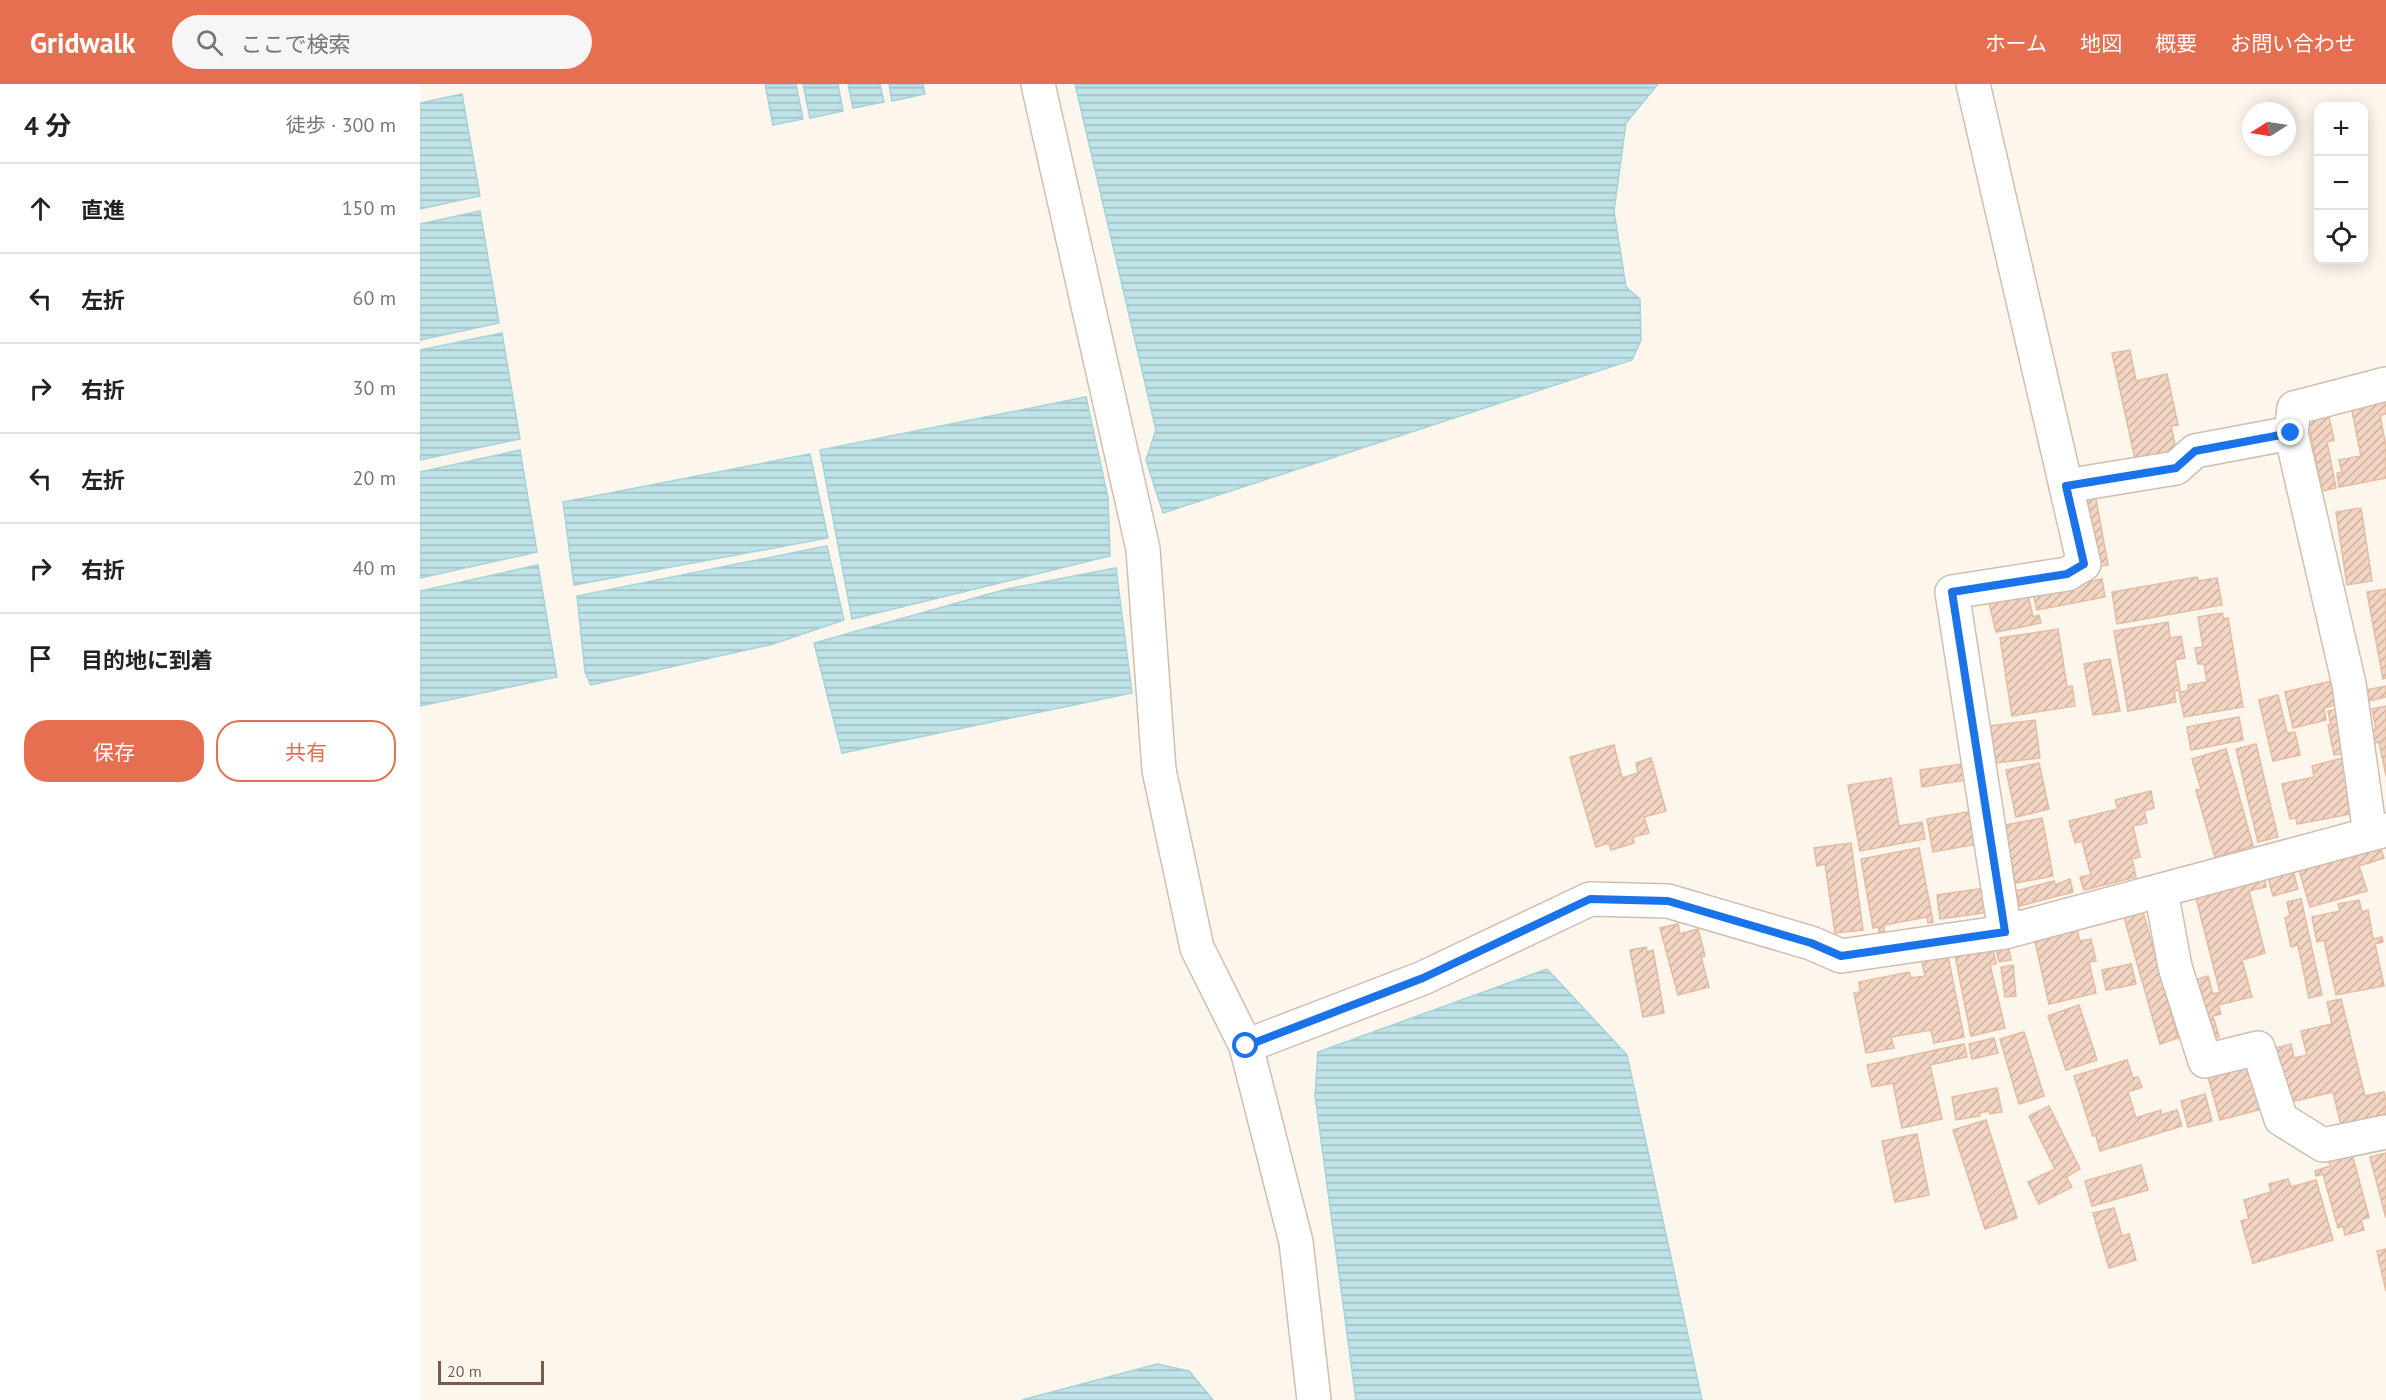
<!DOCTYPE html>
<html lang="ja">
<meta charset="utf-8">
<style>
:root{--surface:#fff;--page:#f6f6f6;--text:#222;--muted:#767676;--line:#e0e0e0;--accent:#e76f51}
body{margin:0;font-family:"PT Sans","Noto Sans JP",sans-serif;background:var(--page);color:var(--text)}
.controls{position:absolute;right:18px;top:18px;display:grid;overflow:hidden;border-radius:12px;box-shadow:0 3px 15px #0003}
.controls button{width:54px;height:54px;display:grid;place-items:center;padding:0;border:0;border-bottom:2px solid var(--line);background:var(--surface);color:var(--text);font:30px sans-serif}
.compass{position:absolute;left:1822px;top:18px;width:54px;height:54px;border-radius:50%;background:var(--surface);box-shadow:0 3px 15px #0003;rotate:258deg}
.scale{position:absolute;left:18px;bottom:15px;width:106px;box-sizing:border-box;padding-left:6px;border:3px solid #7a5c4d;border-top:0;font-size:16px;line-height:21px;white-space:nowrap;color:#7a5c4d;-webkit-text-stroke:4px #fffaf3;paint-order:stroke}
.stop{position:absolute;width:18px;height:18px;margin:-14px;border:4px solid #1a73e8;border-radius:50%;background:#fff}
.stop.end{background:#1a73e8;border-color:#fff;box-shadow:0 2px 6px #0008}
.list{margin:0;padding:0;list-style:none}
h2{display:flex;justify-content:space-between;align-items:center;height:78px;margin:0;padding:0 24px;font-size:26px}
h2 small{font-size:20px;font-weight:400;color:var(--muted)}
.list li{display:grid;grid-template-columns:39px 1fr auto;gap:18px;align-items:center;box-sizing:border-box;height:90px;padding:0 24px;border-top:2px solid var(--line)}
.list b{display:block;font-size:22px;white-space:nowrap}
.list em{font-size:20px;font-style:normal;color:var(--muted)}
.actions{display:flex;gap:12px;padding:18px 24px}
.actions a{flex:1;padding:14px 0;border:2px solid var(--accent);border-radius:24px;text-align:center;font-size:21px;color:var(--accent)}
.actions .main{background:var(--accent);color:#fff}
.icon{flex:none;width:33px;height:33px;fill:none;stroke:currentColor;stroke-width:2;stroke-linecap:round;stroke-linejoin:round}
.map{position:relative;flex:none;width:1966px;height:1316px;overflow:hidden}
header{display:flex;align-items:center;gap:36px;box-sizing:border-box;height:84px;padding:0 30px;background:var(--accent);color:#fff}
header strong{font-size:28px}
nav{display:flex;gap:33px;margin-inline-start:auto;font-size:21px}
.search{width:420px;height:54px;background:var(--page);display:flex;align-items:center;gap:15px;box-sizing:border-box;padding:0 21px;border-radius:33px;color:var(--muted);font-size:22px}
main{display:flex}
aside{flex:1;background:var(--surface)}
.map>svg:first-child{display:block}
.water{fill:url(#water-rules);stroke:#a5d3da;stroke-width:1.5}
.building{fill:url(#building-hatch);stroke:#e6bba3;stroke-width:1.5}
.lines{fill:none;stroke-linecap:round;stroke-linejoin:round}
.minor-casing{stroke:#d1beb0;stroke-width:36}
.minor{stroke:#fff;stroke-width:33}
.route{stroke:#1a73e8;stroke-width:8}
</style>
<header>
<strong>Gridwalk</strong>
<div class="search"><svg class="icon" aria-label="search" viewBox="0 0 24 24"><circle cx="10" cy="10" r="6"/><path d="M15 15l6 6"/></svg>ここで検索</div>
<nav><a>ホーム</a><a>地図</a><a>概要</a><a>お問い合わせ</a></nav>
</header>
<main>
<aside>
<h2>4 分<small>徒歩 · 300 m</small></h2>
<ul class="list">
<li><svg class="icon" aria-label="ahead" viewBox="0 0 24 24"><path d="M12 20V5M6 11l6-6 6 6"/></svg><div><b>直進</b></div><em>150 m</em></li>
<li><svg class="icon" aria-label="left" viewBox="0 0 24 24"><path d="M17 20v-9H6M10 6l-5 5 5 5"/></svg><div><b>左折</b></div><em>60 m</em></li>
<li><svg class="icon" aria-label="right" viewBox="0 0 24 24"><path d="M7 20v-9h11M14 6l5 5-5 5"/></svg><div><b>右折</b></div><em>30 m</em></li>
<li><svg class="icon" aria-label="left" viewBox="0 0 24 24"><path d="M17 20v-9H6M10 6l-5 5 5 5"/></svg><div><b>左折</b></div><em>20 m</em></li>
<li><svg class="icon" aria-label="right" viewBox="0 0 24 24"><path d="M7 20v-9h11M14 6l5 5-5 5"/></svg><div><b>右折</b></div><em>40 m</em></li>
<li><svg class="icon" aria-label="arrive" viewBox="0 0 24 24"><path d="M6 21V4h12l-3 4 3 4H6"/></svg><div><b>目的地に到着</b></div></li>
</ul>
<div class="actions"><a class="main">保存</a><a>共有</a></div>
</aside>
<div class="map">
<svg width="1966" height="1316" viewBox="0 0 1966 1316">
<defs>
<pattern id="water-rules" width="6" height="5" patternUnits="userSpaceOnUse" patternTransform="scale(1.5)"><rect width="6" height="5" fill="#bfe3e8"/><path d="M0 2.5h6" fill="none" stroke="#a0bbbe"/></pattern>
<pattern id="building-hatch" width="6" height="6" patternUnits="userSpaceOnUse" patternTransform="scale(1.5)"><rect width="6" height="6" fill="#f3d5c3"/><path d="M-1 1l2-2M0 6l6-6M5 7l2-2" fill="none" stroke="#cab0a1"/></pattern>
</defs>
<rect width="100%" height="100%" fill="#fdf6ec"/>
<g class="water">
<path d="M345,0H376L383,35L353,41Z"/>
<path d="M383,0H418L423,27L390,34Z"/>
<path d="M428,0H460L464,18L433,24Z"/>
<path d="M469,0H503L505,10L472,17Z"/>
<path d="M655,0H1238L1206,39L1194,127L1206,203L1220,215L1221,256L1212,276L743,429L726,376L736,346Z"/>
<path d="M42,10L60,112L0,125V19Z"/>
<path d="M60,127L79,239L0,256V140Z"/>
<path d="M82,249L100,355L0,376V266Z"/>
<path d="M666,313L688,414L690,472L432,535L400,366Z"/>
<path d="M100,366L117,468L0,494V388Z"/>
<path d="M390,370L408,454L154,501L143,418Z"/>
<path d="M407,462L424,536L353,560L171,601L165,588L157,512Z"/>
<path d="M118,481L137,593L0,622V507Z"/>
<path d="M696,484L712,609L422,669L394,559L587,505Z"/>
<path d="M1127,885L1207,971L1282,1316H936L895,1011L898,968Z"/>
<path d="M737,1280L769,1287L793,1316H602Z"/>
</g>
<g class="building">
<path d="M1710,266L1716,297L1747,290L1758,341L1751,342L1756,366L1715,375L1692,269Z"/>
<path d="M1966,310V330L1960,331L1966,363V394L1919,403L1917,389L1922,388L1919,376L1941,372L1930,317Z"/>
<path d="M1909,333L1914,356L1907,358L1916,404L1902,407L1888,337Z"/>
<path d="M1675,410L1688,481L1676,483L1663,412Z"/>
<path d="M1941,424L1952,497L1927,501L1916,428Z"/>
<path d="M1777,493L1778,497L1797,494L1802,521L1697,540L1692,508Z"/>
<path d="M1682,495L1685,513L1617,526L1613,508Z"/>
<path d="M1966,505V594L1963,595L1947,508Z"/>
<path d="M1607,506L1613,533L1619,531L1621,539L1576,548L1568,514Z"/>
<path d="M1802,529L1804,535L1808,534L1823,623L1764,633L1759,608L1768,607V601L1787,598L1784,580H1778L1775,564L1783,563L1778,533Z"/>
<path d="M1748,538L1750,554L1761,552L1765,574L1755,576L1760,606L1754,607L1756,618L1708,627L1694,547Z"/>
<path d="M1638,545L1647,603L1652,602L1655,622L1592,632L1580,554Z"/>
<path d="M1690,575L1700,627L1673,631L1664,580Z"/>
<path d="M1912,597L1918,620L1904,624L1906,636L1873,644L1865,608Z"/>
<path d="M1966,602V613L1948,617L1946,606Z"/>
<path d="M1858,611L1867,649L1875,648L1880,671L1853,677L1839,616Z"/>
<path d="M1966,622V692L1959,658L1954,659L1951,646L1956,645L1952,625Z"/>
<path d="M1917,625L1926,669L1914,671L1908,641H1911L1908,627Z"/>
<path d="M1819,633L1823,656L1771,666L1767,643Z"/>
<path d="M1615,636L1620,674L1575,679L1570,642Z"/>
<path d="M1836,660L1858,753L1838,758L1816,665Z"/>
<path d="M1194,661L1202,694L1218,689L1216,679L1231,674L1246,727L1224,733L1229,749L1213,753L1214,759L1191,766L1189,759L1176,763L1150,673Z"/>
<path d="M1806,665L1833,762L1795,773L1776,706L1781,705L1772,675Z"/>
<path d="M1923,674L1936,729L1877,740L1876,734L1870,735L1862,700L1894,693L1892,682Z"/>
<path d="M1550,679L1553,695L1502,703L1500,686Z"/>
<path d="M1619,679L1629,725L1596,733L1586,686Z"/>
<path d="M1471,694L1479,742L1502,738L1505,755L1440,767L1428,701Z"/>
<path d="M1731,707L1734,724L1724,727L1727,739L1713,742L1720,773L1712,775L1716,793L1664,806L1660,793L1671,791L1662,757L1655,759L1649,737L1698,725L1695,716Z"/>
<path d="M1552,727L1558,760L1513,768L1507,735Z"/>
<path d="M1622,734L1633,792L1595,799L1585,741Z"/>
<path d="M1431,759L1443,846L1415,849L1405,780L1397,782L1394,764Z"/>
<path d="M1960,762L1964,774L1939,782L1947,807L1890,823L1879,786Z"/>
<path d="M1499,764L1513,838L1508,839L1507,833L1464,841V847L1459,848L1458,843L1453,844L1441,775Z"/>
<path d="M1873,787L1878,805L1853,812L1848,793Z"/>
<path d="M1650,795L1653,808L1600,822L1596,807L1634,797L1635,801Z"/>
<path d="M1845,796L1846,803L1829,807L1845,869L1822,876L1832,913L1798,921L1801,930L1793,932L1799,953L1787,956L1771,897L1788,892L1793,910L1800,908L1776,814Z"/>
<path d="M1565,804L1569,828L1520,835L1517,811Z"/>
<path d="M1881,815L1902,911L1889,914L1878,861L1871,863L1865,834L1870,832L1867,818Z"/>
<path d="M1939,816L1942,828L1948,826L1953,855L1962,853L1963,858L1955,860L1964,902L1916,911L1904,856L1897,858L1892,833L1920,827L1918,820Z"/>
<path d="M1723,828L1758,954L1740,960L1704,833Z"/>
<path d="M1258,840L1260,850L1278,845L1285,872L1281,873L1289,903L1258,911L1240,844Z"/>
<path d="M1656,843L1660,857L1671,855L1676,877L1669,878L1676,909L1629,920L1614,853Z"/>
<path d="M1587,856L1591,876L1579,878L1575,858Z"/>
<path d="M1226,863L1227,868L1233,866L1244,929L1223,933L1210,866Z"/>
<path d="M1573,865L1576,880L1570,881L1585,944L1551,952L1534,866Z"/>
<path d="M1527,867L1544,953L1514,959L1511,946L1471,953L1474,964L1446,969L1434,909L1440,908L1439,898L1489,888L1491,894L1505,892L1501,872Z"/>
<path d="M1711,880L1716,900L1686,906L1682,886Z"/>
<path d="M1593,881L1596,912L1585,913L1581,883Z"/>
<path d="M1921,915L1945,1012L1964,1008L1966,1017V1030L1921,1041L1913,1008L1870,1018L1856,964L1871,960L1874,974L1887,971L1881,947L1912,940L1907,918Z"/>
<path d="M1659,921L1677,976L1646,986L1628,932Z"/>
<path d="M1604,948L1624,1012L1599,1020L1580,955Z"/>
<path d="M1574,954L1578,969L1552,975L1549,960Z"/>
<path d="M1544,960L1547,973L1510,981L1522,1035L1482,1044L1473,999L1452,1003L1447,981Z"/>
<path d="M1707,976L1713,994L1718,993L1722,1003L1708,1008L1716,1034L1741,1026V1031L1757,1026L1762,1042L1680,1067L1676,1052H1673L1654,992Z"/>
<path d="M1829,977L1842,1025L1800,1036L1786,985Z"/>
<path d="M1577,1004L1582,1028L1570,1030L1569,1027L1559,1029L1560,1032L1536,1036L1532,1013Z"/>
<path d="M1785,1010L1792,1037L1768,1043L1761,1017Z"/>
<path d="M1629,1022L1660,1085L1646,1093L1652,1103L1619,1120L1608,1098L1635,1085L1609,1032Z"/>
<path d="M1566,1036L1597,1134L1565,1145L1533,1046Z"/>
<path d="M1497,1050L1509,1111L1475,1118L1462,1057Z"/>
<path d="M1930,1063L1949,1133L1941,1136L1944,1146L1925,1151L1923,1142L1918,1144L1903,1090L1896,1092L1895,1087L1910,1082L1907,1069Z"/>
<path d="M1966,1069V1134L1950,1073Z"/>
<path d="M1721,1081L1728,1106L1672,1122L1665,1097Z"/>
<path d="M1868,1095L1871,1103L1896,1096L1913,1156L1833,1179L1821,1137L1829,1135L1824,1116L1851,1108L1849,1100Z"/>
<path d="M1694,1124L1702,1152L1709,1150L1716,1176L1689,1184L1673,1129Z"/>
<path d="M1966,1165V1207L1957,1167Z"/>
</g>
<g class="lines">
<defs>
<g id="minor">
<path d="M618,0L723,465L739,686L777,864L826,962L876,1158L894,1316"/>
<path d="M1553,0L1664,480L1647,490L1532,508L1585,848"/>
<path d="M1871,349L1929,600L1950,750"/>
<path d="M1646,402L1756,384L1775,367L1871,349L1874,324L1966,300"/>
<path d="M1741,807L1755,883L1785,977L1838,964L1861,1035L1903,1061L1966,1048"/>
<path d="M826,962L1003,894L1170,815L1248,817L1391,859L1421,872L1585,848L1966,746"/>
</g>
</defs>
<use href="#minor" class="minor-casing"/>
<use href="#minor" class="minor"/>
</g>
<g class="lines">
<path class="route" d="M826,962L1003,894L1170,815L1248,817L1391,859L1421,872L1585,848L1532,508L1647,490L1664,480L1646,402L1756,384L1775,367L1871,349"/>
</g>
</svg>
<div class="controls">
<button>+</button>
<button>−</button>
<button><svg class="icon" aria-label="locate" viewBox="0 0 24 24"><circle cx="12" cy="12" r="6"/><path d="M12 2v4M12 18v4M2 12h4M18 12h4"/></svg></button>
</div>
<svg class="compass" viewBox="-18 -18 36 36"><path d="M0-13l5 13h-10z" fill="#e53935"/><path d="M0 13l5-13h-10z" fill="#767676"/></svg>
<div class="scale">20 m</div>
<div class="stop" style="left:826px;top:962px"></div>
<div class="stop end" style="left:1871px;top:349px"></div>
</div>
</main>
